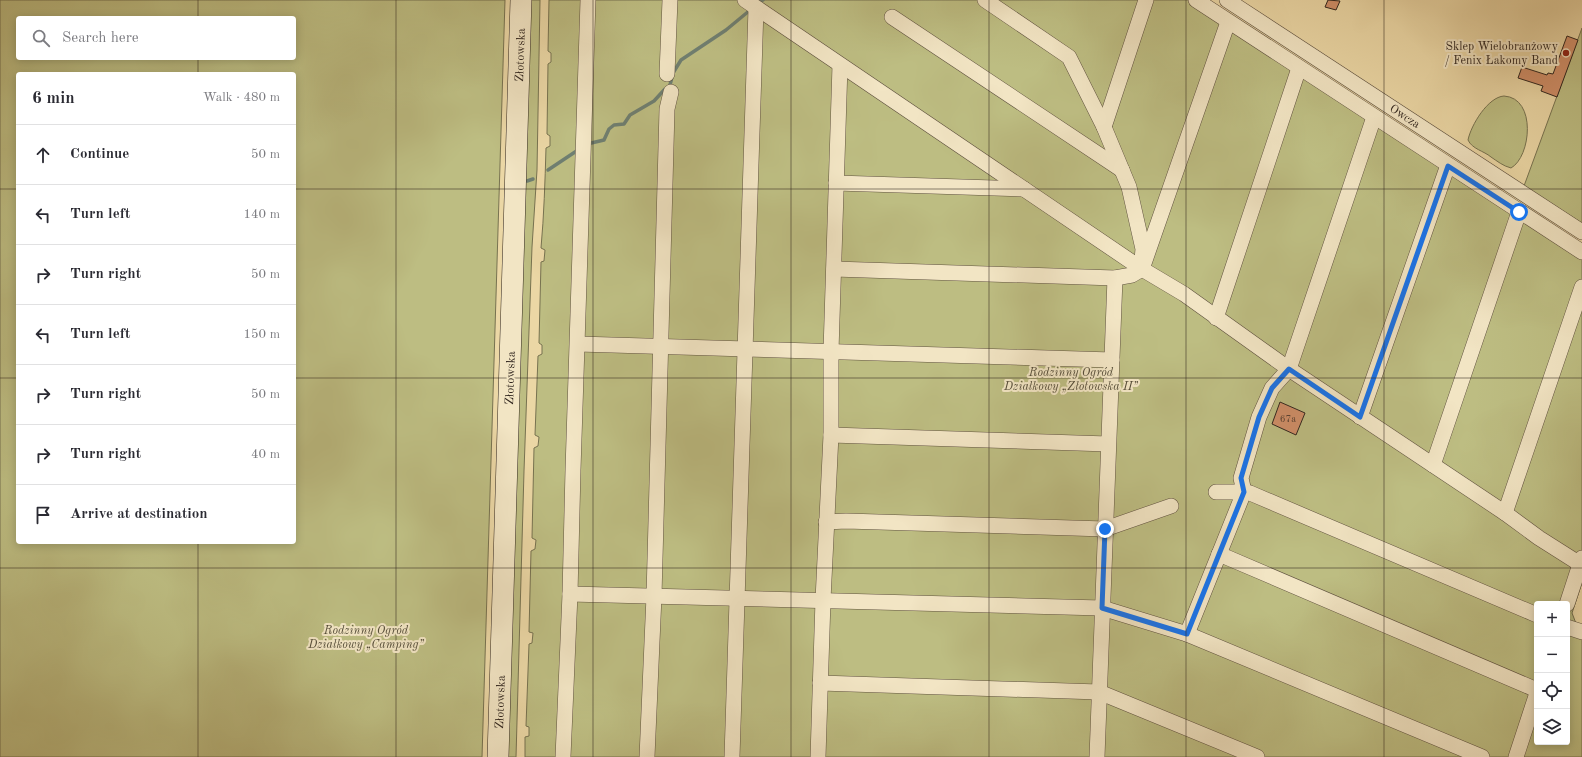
<!DOCTYPE html>
<meta charset="utf-8">
<style>
:root{--surface:#fff;--page:#f7f7f7;--text:#2b2b33;--muted:#7c7c81;--line:#e1e1e2}
body{margin:0;font-family:"Old Standard TT",serif;background:var(--page);color:var(--text)}
.controls{position:absolute;right:12px;bottom:12px;display:grid;overflow:hidden;border-radius:4px;box-shadow:0 2px 10px #0003}
.controls button{width:36px;height:36px;display:grid;place-items:center;padding:0;border:0;border-bottom:1px solid var(--line);background:var(--surface);color:var(--text);font:20px sans-serif}
.stop{position:absolute;width:12px;height:12px;margin:-9px;border:3px solid #1a73e8;border-radius:50%;background:#fff}
.stop.end{background:#1a73e8;border-color:#fff;box-shadow:0 1px 4px #0008}
.list{margin:0;padding:0;list-style:none}
h2{display:flex;justify-content:space-between;align-items:center;height:52px;margin:0;padding:0 16px;font-size:17px}
h2 small{font-size:13px;font-weight:400;color:var(--muted)}
.list li{display:grid;grid-template-columns:26px 1fr auto;gap:12px;align-items:center;box-sizing:border-box;height:60px;padding:0 16px;border-top:1px solid var(--line)}
.list b{display:block;font-size:15px;white-space:nowrap}
.list em{font-size:13px;font-style:normal;color:var(--muted)}
.icon{flex:none;width:22px;height:22px;fill:none;stroke:currentColor;stroke-width:2;stroke-linecap:round;stroke-linejoin:round}
.map{position:relative;flex:none;width:1582px;height:757px;overflow:hidden}
.search{position:absolute;background:var(--surface);box-shadow:0 2px 10px #0003;left:16px;top:16px;width:280px;height:44px;display:flex;align-items:center;gap:10px;box-sizing:border-box;padding:0 14px;border-radius:4px;color:var(--muted);font-size:15px}
.panel{position:absolute;background:var(--surface);box-shadow:0 2px 10px #0003;left:16px;top:72px;width:280px;height:472px;border-radius:4px}
.map>svg:first-child{display:block}
.green{fill:#bdbd82;stroke:#777250;fill-rule:evenodd}
.lines{fill:none;stroke-linecap:round;stroke-linejoin:round}
.stream{stroke:#6f7f71;stroke-width:3.5}
.building{fill:#d08f69;stroke:#31261f}
.street-casing{stroke:#605240;stroke-width:16}
.secondary-casing{stroke:#31261f;stroke-width:22}
.street{stroke:#f2e5c4;stroke-width:15}
.secondary{stroke:#f2e5c4;stroke-width:21}
.route{stroke:#1a73e8;stroke-width:5}
.grid{fill:none;stroke:#31261f;stroke-width:1;stroke-opacity:0.55}
.poi-dot{fill:#8f2418;stroke:#f2e5c4;stroke-width:1.5}
.labels{text-anchor:middle;stroke-width:4;stroke-linejoin:round;paint-order:stroke}
.number-label{font-size:10px;fill:#594032}
.poi-label{font-size:12px;fill:#31261f;stroke:#f2e5c4;text-anchor:end}
.street-label{font-size:12px;fill:#31261f;stroke:#f2e5c4}
.park-label{font-size:12px;font-style:italic;fill:#544c38;stroke:#f2e5c4}
</style>
<div class="map">
<svg width="1582" height="757" viewBox="0 0 1582 757">
<rect width="100%" height="100%" fill="#ebd7a5"/>
<filter id="stains"><feTurbulence type="fractalNoise" baseFrequency=".005" numOctaves="4"/><feColorMatrix values="0 0 0 0 .2 0 0 0 0 .09 0 0 0 0 .02 0 0 0 .5 -.17"/></filter>
<radialGradient id="worn" r=".72"><stop offset=".6" stop-color="#630" stop-opacity="0"/><stop offset="1" stop-color="#630" stop-opacity=".3"/></radialGradient>
<g class="green">
<path d="M0,0H505L482,757H0ZM18,18H294V58H18ZM18,74H294V542H18Z"/>
<path d="M527,0H540L537,170L532,247L524,471L516,757H504Z"/>
<path d="M549,0H1206L1582,244V583L1572,613L1577,626L1582,627V757H525V737L529,736V727L526,726L529,644L532,643L533,633L529,632L531,551L535,549L536,540L532,538L534,448L538,446L539,437L535,435L538,356L542,354V345L539,343L541,262L544,261L545,250L541,248C544,215 545,182 546,148L550,146V136L547,134L548,64L551,62V53L548,51ZM1537,604H1567V742H1537Z"/>
<path d="M1582,28V223L1524,186Z"/>
<path d="M1504,96C1537,98 1531,157 1511,168C1503,166 1497,161 1491,157C1484,151 1472,149 1468,140C1471,125 1488,97 1504,96Z"/>
</g>
<g class="lines">
<g class="stream">
<path d="M759,2L763,0"/>
<path d="M670,85L673,73L681,60L726,30L749,11"/>
<path d="M587,144L604,140L609,129L614,125L624,124L630,115L654,101L665,89"/>
<path d="M548,170L578,150"/>
<path d="M527,181L533,179"/>
</g>
</g>
<g class="building">
<path d="M1328,0L1340,1L1336,10L1325,7Z"/>
<path d="M1567,36L1578,40L1557,97L1541,91L1543,86L1518,78L1522,67L1547,75L1548,73L1553,74Z"/>
<path d="M1280,402L1305,413L1296,435L1272,424Z"/>
</g>
<g class="lines">
<defs>
<g id="street">
<path d="M745,0L1142,269L1184,294L1289,369L1505,513L1539,538L1580,564"/>
<path d="M985,0L1069,57L1104,127L1129,187L1143,249L1142,260"/>
<path d="M1196,0L1582,252"/>
<path d="M1227,0L1582,232"/>
<path d="M892,17L1122,170"/>
<path d="M667,74L670,0"/>
<path d="M1104,127L1146,0"/>
<path d="M836,183L1024,189"/>
<path d="M834,269L1115,278L1132,275L1142,269L1228,22"/>
<path d="M1216,318L1299,68"/>
<path d="M578,344L1112,360"/>
<path d="M1360,417L1448,165"/>
<path d="M831,435L1108,444"/>
<path d="M1433,465L1519,212"/>
<path d="M1216,492H1244L1250,493L1537,615"/>
<path d="M1505,513L1582,287"/>
<path d="M826,522L846,521L1105,529L1171,506"/>
<path d="M1219,554L1537,690"/>
<path d="M570,594L1102,608L1187,634L1482,757"/>
<path d="M1567,604L1582,558"/>
<path d="M1567,627L1582,632"/>
<path d="M1187,634L1244,492L1241,478L1259,417L1272,388L1289,369L1374,117"/>
<path d="M820,683L1099,692L1257,757"/>
<path d="M563,757L570,594L573,470L588,0"/>
<path d="M647,757L654,596L667,109L671,92"/>
<path d="M732,757L756,8"/>
<path d="M818,757L823,600L831,435V351L840,65"/>
<path d="M1097,757L1115,278"/>
<path d="M1516,757L1537,693"/>
</g>
<path id="secondary" d="M498,757L521,0"/>
</defs>
<use href="#street" class="street-casing"/>
<use href="#secondary" class="secondary-casing"/>
<use href="#street" class="street"/>
<use href="#secondary" class="secondary"/>
</g>
<g class="lines">
<path class="route" d="M1105,529L1102,608L1187,634L1244,492L1241,478L1259,417L1272,388L1289,369L1360,417L1448,166L1519,212"/>
</g>
<path class="grid" d="M198,0V18M396,0V757M593,0V757M791,0V757M989,0V757M1186,0V757M1384,0V757M198,58V74M0,189H18M294,189H1582M0,378H18M294,378H1582M198,542V757M0,568H1582"/>
<circle class="poi-dot" cx="1566" cy="53" r="4"/>
<g class="labels">
<g class="number-label">
<text x="1288" y="422">67a</text>
</g>
<g class="poi-label">
<text x="1558" y="50">Sklep Wielobranżowy<tspan x="1558" dy="14">/ Fenix Łakomy Band</tspan></text>
</g>
<g class="street-label">
<text transform="translate(520 55) rotate(-88)" y="4">Złotowska</text>
<text transform="translate(1405 116) rotate(33)" y="4">Owcza</text>
<text transform="translate(510 378) rotate(-88)" y="4">Złotowska</text>
<text transform="translate(500 702) rotate(-88)" y="4">Złotowska</text>
</g>
<g class="park-label">
<text x="1071" y="376">Rodzinny Ogród<tspan x="1071" dy="14">Działkowy „Złotowska II”</tspan></text>
<text x="366" y="634">Rodzinny Ogród<tspan x="366" dy="14">Działkowy „Camping”</tspan></text>
</g>
</g>
<rect width="100%" height="100%" filter="url(#stains)"/>
<rect width="100%" height="100%" fill="url(#worn)"/>
</svg>
<div class="controls">
<button>+</button>
<button>−</button>
<button><svg class="icon" aria-label="locate" viewBox="0 0 24 24"><circle cx="12" cy="12" r="6"/><path d="M12 2v4M12 18v4M2 12h4M18 12h4"/></svg></button>
<button><svg class="icon" aria-label="layers" viewBox="0 0 24 24"><path d="M12 4l9 5-9 5-9-5zM3 14l9 5 9-5"/></svg></button>
</div>
<div class="stop" style="left:1519px;top:212px"></div>
<div class="stop end" style="left:1105px;top:529px"></div>
<div class="search"><svg class="icon" aria-label="search" viewBox="0 0 24 24"><circle cx="10" cy="10" r="6"/><path d="M15 15l6 6"/></svg>Search here</div>
<section class="panel">
<h2>6 min<small>Walk · 480 m</small></h2>
<ul class="list">
<li><svg class="icon" aria-label="ahead" viewBox="0 0 24 24"><path d="M12 20V5M6 11l6-6 6 6"/></svg><div><b>Continue</b></div><em>50 m</em></li>
<li><svg class="icon" aria-label="left" viewBox="0 0 24 24"><path d="M17 20v-9H6M10 6l-5 5 5 5"/></svg><div><b>Turn left</b></div><em>140 m</em></li>
<li><svg class="icon" aria-label="right" viewBox="0 0 24 24"><path d="M7 20v-9h11M14 6l5 5-5 5"/></svg><div><b>Turn right</b></div><em>50 m</em></li>
<li><svg class="icon" aria-label="left" viewBox="0 0 24 24"><path d="M17 20v-9H6M10 6l-5 5 5 5"/></svg><div><b>Turn left</b></div><em>150 m</em></li>
<li><svg class="icon" aria-label="right" viewBox="0 0 24 24"><path d="M7 20v-9h11M14 6l5 5-5 5"/></svg><div><b>Turn right</b></div><em>50 m</em></li>
<li><svg class="icon" aria-label="right" viewBox="0 0 24 24"><path d="M7 20v-9h11M14 6l5 5-5 5"/></svg><div><b>Turn right</b></div><em>40 m</em></li>
<li><svg class="icon" aria-label="arrive" viewBox="0 0 24 24"><path d="M6 21V4h12l-3 4 3 4H6"/></svg><div><b>Arrive at destination</b></div></li>
</ul>
</section>
</div>
